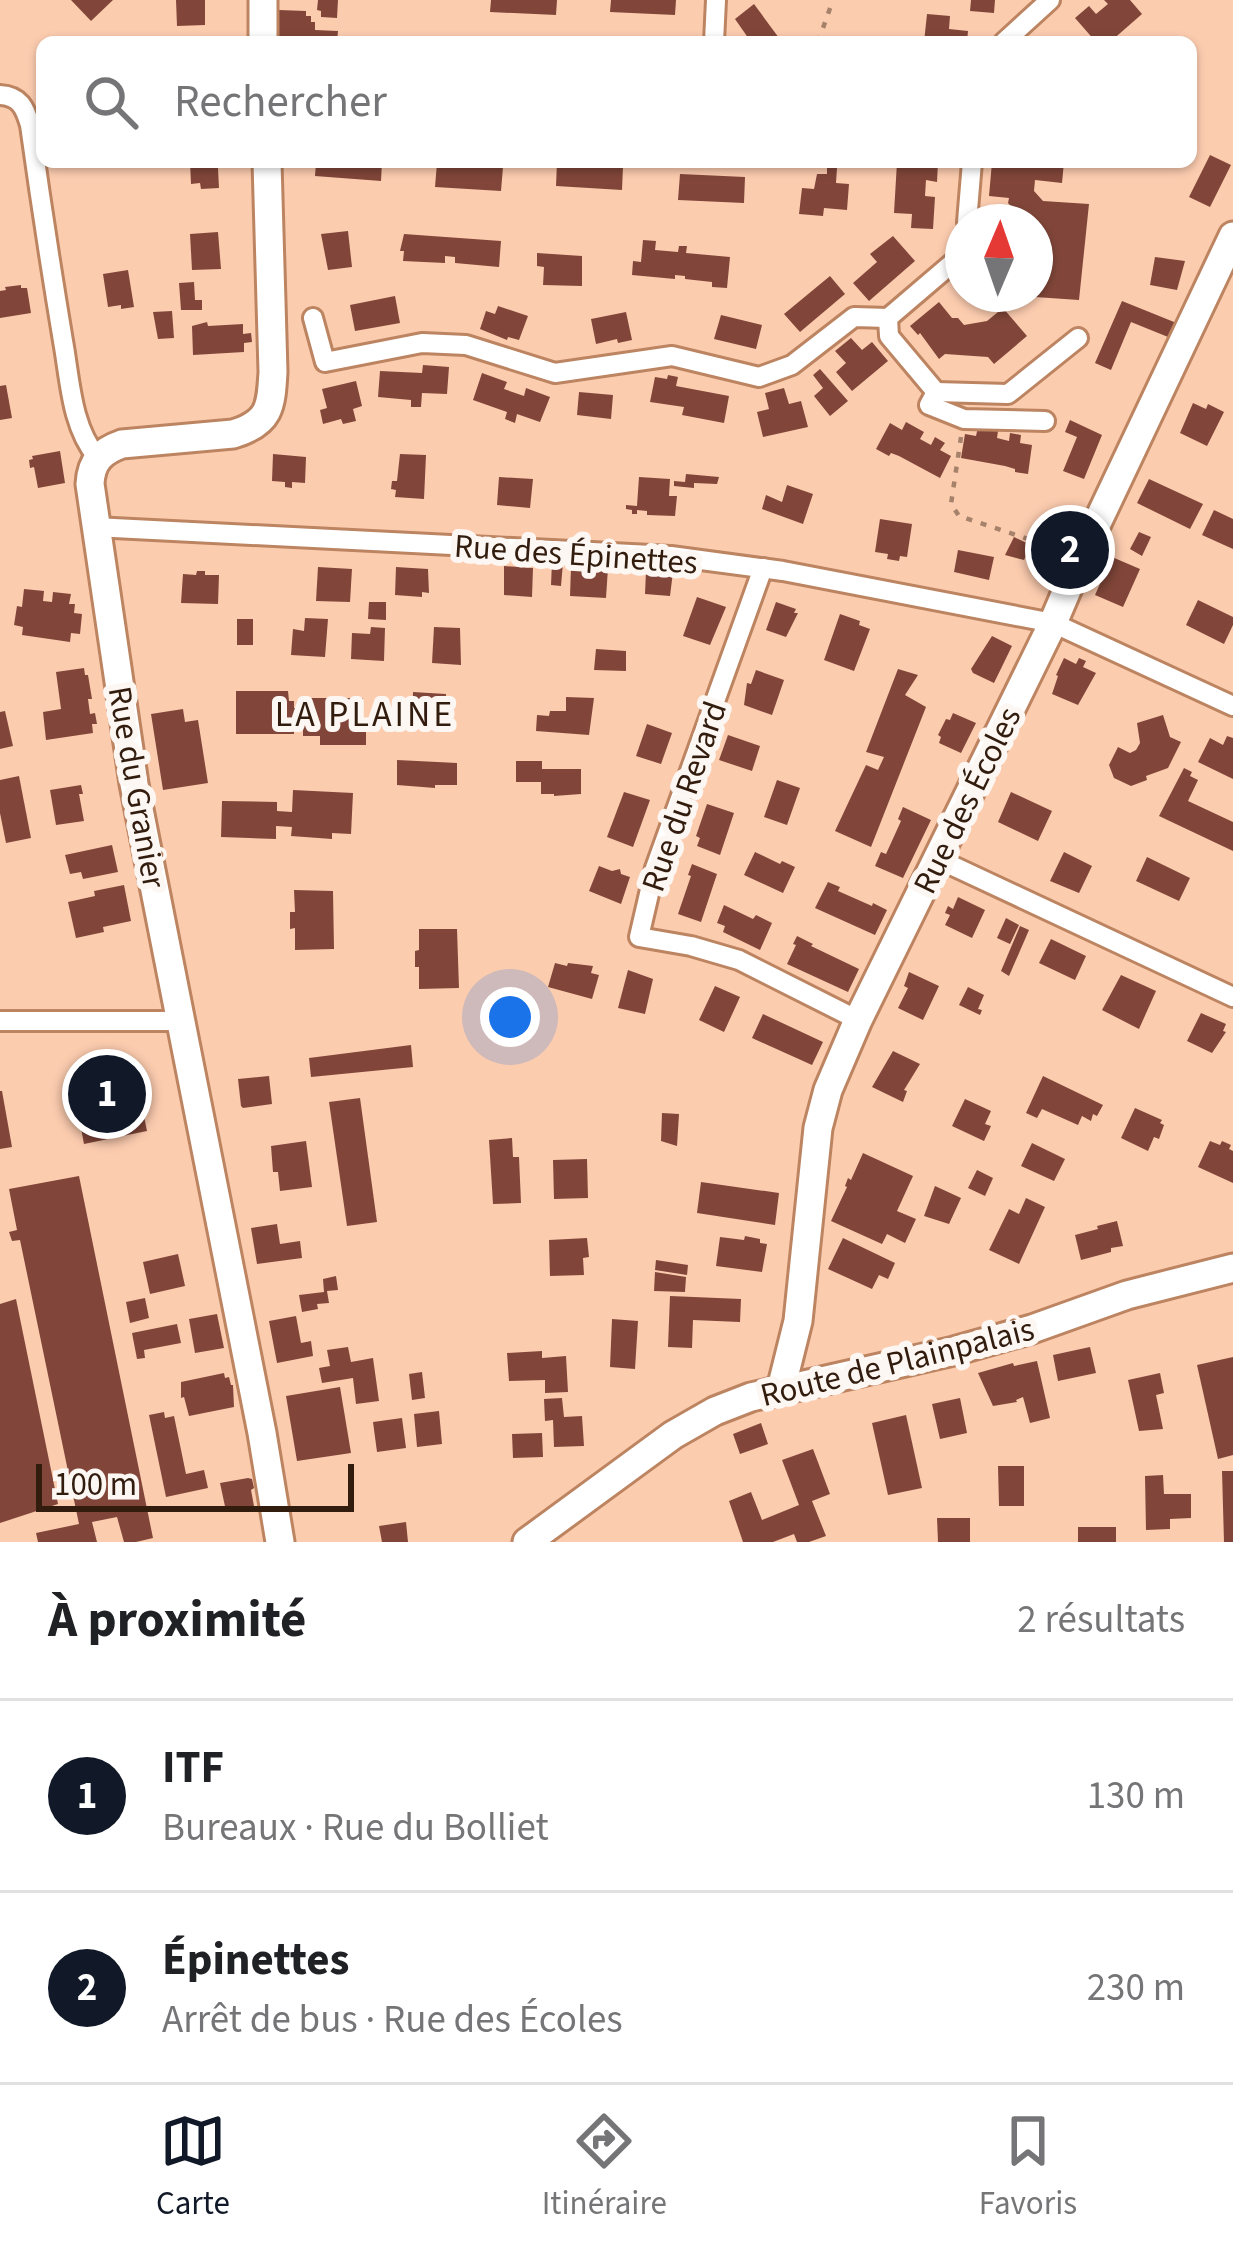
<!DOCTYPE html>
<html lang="fr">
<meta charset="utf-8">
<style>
:root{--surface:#fff;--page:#f2f2f2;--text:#202124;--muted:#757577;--line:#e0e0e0;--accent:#111827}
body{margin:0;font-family:"Source Sans 3",sans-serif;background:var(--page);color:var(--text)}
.compass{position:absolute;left:945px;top:204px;width:108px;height:108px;border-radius:50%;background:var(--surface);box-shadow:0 3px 9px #0004;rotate:2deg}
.scale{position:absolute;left:36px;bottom:30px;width:318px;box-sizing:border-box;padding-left:12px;border:6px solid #321c0e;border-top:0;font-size:33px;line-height:42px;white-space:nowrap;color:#321c0e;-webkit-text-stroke:9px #fdf7f3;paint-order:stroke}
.you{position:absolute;left:510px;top:1017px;width:42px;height:42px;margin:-30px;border:9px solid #fff;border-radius:50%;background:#1a73e8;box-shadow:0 0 0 18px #1a73e833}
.badge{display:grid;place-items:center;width:78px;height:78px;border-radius:50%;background:var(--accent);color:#fff;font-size:39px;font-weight:700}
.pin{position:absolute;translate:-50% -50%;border:6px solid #fff;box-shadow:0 3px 12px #0006}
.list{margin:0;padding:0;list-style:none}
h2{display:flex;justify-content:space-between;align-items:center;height:156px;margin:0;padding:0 48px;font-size:51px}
h2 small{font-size:39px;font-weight:400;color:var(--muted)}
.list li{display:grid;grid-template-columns:78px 1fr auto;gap:36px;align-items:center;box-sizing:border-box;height:192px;padding:0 48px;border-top:3px solid var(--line)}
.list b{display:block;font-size:45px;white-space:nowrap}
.list p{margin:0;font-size:39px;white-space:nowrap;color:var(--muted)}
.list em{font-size:39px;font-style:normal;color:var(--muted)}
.icon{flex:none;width:66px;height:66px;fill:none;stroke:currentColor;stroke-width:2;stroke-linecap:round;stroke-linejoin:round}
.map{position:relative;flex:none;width:1233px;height:1542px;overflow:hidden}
.search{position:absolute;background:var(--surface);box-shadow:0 3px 9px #0004;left:36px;right:36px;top:36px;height:132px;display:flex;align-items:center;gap:30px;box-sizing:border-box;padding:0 42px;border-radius:18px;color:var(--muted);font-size:45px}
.sheet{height:540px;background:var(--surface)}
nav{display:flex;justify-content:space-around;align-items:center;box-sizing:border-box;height:168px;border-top:3px solid var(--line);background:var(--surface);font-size:33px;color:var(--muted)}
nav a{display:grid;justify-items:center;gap:6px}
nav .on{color:var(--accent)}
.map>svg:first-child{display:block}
.building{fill:#814639}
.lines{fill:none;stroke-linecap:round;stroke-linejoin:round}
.street-casing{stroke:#bc8461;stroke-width:24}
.secondary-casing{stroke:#bc8461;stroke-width:33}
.path{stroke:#a7826b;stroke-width:4.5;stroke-dasharray:6 9;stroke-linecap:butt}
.street{stroke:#fff;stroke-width:18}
.secondary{stroke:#fff;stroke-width:27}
.labels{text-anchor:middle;stroke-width:12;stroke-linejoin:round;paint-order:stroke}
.street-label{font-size:33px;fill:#321c0e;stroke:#fdf7f3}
.neighbourhood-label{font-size:36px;letter-spacing:3px;fill:#321c0e;stroke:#fdf7f3}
</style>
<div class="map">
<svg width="1233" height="1542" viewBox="0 0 1233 1542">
<rect width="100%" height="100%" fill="#fcccaf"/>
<g class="building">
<path d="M71,0H113L91,21Z"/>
<path d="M176,0H205V25L177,26Z"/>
<path d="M318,0H338L337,18L321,17V11L317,10Z"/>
<path d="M491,0H557L556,15L490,12Z"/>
<path d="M611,0H676L675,15L610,12Z"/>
<path d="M971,0H995L994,13L970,11Z"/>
<path d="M1104,0H1130L1142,14L1110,42H1096L1075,18L1089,6L1096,14L1108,4Z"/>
<path d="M754,4L779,38L773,42H751L735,19Z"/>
<path d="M279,10L306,11V16H311V22H315V30L338,31L337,42H278Z"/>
<path d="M927,14L950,16L949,29L968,31L967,42H924Z"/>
<path d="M1210,155L1231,165L1210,207L1189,197Z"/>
<path d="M190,162H222V168H218L219,188L201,189L200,183L191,184Z"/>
<path d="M316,162H382L381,181L315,176Z"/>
<path d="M557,162L623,166L622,190L556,186Z"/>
<path d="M897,162H938L937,182L926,180L925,196L935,197L933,229L911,228L912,214L894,213Z"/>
<path d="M992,162H1064L1062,183L1035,180L1034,191L1043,201L1089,204L1079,300L1035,297V222H1025L1008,203L1009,198L989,196Z"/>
<path d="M437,163L503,167L501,191L435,187Z"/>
<path d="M827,166L837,168L836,183L849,184L847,210L824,208L823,216L799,214L802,188L814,189L817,174H827Z"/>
<path d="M680,174L745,177L744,203L678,200Z"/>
<path d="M348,231L352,267L328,270L321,234Z"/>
<path d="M218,232L221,269L192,270L190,234Z"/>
<path d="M404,234L501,241L499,267L455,263V257L445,256V263L403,261L404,251H400Z"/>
<path d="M893,236L915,261L869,301L853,283L877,262L870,254Z"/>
<path d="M643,240L656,241L655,250L678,252L679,246H687L686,253L730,257L727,288L712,287V282L685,279V276L675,275V279L632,275L633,261L641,262Z"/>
<path d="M537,253L582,256V286L543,285L544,267L537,266Z"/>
<path d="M1155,257L1185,261L1177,290L1150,285Z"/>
<path d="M128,270L134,307L121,309V305L108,307L103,274Z"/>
<path d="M830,276L845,294L800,332L784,314Z"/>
<path d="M194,282L195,300H202V310H181L179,283Z"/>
<path d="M21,285V288H27L31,313L0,318V291L6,290L5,287Z"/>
<path d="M395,296L400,323L355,331L350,305Z"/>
<path d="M1122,301L1179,324L1173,339L1131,322L1111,370L1095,363Z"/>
<path d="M939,302L952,318H958L964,325L987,321L1003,308L1027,336L994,364L988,357L945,354L939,359L920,333L918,335L910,326Z"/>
<path d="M498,306L528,316L519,340L508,337L507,340L480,329L486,311L495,314Z"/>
<path d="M172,311L174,338L158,339L153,312Z"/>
<path d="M626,312L632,340L618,343L617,339L596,344L591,319Z"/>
<path d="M721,315L762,325L756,349L714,339Z"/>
<path d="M207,322L208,326L243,324V334L251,333L252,342L244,343V352L193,355L192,326Z"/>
<path d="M851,338L862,350L872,342L888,361L852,391L836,372L846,363L835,351Z"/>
<path d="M423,365L449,367L447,394L422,393L421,407H411V400L378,397L380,371L422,373Z"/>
<path d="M820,369L848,401L830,416L814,396L823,388L813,375Z"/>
<path d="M482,373L507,382L504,389L524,396L526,388L550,397L540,422L517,414L515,423L505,419L507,412L473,400Z"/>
<path d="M668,375L678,377L676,386L729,396L724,423L682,415L684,407L650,402L655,377L667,379Z"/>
<path d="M356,381L362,406L353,409L356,421L343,424L341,419L323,424L320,410L327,408L322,389Z"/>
<path d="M6,385L12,418L0,420V386Z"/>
<path d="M784,388L789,404L801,401L808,427L763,437L757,412L769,409L765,393Z"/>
<path d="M579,392L613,395L611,419L577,415Z"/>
<path d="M1193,403L1206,409L1208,404L1224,412L1207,446L1180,433Z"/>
<path d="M1070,420L1102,435L1084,479L1063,471L1077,437L1065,432Z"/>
<path d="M906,422L924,432L920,439L931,445L935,437L945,443L940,450L951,456L940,478L899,456L891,453L889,456L876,449L890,423L902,430Z"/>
<path d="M978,427L998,431L997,438L1009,441L1010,433L1021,435L1020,443L1032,445L1028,474L1015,472V469L1005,466L961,458L965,434L976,436Z"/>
<path d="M60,451L65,483L38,488L34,467L30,468L29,460L33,459L32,456Z"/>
<path d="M273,454L306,457L305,483L292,482V488L285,487V482L272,481Z"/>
<path d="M400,454L426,455L424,499L395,497L396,490L391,489L392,481H397Z"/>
<path d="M686,474L719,477L717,484L694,483V488L674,486V481L685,482Z"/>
<path d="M499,477L533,479L530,508L497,505Z"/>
<path d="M639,477L670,479L669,496H677L675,516L647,515V511L637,510V514H632V510L626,509V505L637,506Z"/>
<path d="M1149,479L1203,504L1190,529L1137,503Z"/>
<path d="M787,485L813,494L803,524L762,509L766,495L782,502Z"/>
<path d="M1214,510L1233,519V549L1202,535Z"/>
<path d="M880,519L912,524L907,557L900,556L899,561L887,559L888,554L875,552Z"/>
<path d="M1139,532L1151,537L1142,556L1130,549Z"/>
<path d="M1014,537L1031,545L1024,560L1005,555Z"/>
<path d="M958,550L994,557L989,580L954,572Z"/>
<path d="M1112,557L1140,569L1123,607L1095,595Z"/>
<path d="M552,562L563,563L561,586L551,585Z"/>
<path d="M504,566L533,568L532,597L504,595Z"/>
<path d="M318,567L352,569L350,602L316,601Z"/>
<path d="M396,567L428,569L429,593L422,592V597L395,595Z"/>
<path d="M571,567L608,568L606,598L570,596Z"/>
<path d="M197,571H205V575H219L218,604L181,603L183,574L196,575Z"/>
<path d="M646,571L673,572L670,596L645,594Z"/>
<path d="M24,589L44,591L43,601L52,602L53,592L71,594L69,604H75L74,613L82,614L80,634L71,633L70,642L22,635L23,627L14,625L17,606L22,607Z"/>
<path d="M697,597L726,607L710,645L683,636Z"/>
<path d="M1198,600L1233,617V625L1224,644L1186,625Z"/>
<path d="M369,602H386V620L368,619Z"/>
<path d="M776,602L796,609L794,613H798L786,637L766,630Z"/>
<path d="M840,614L860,621L859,625L870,629L854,671L824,660Z"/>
<path d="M305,618L328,619L325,657L291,655L293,629L304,631Z"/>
<rect x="237" y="619" width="16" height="26"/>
<path d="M371,627L385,628L384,661L351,659L352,633L370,634Z"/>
<path d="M434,627L460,628L461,665L432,663Z"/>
<path d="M992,636L1012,646L994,683L973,673L971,669Z"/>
<path d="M596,649L626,651V671L594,670Z"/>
<path d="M1064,658L1076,664L1079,658L1086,661L1083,667L1096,673L1078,705L1052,694L1058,676L1056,675Z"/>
<path d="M84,668L85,675H88L92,699H88L90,714L95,713L97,724H92L93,733L46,740L43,712L61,709L56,672Z"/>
<path d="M898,669L918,675L905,695L926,707L871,847L835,831L866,765L878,770L884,757L866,752Z"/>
<path d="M756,670L784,680L772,715L744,705L747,683L751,684Z"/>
<path d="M236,691H288L289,701H294V708H304V698H363V730H366V745H320V736H303V728H294V734H236Z"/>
<path d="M413,692L446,694L445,729H412Z"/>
<path d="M566,697L594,698L589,735L536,731L537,715L549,716L550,711H566Z"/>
<path d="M183,709L185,722L198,720L208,783L163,790L151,714Z"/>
<path d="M5,711L13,746L0,749V712Z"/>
<path d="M953,713L976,723L961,753L939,743L941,737L938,735L946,719L950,720Z"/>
<path d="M1163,715L1170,737L1181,742L1168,768L1146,776L1147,780L1131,786L1114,778L1109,765L1118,747L1130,753L1136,750L1140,743L1137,723Z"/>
<path d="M647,724L672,733L661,764L636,756Z"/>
<path d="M728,735L760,746L752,771L719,760Z"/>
<path d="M1227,736L1233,738V779L1198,762L1210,738L1223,745Z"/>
<path d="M397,760L457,763V785H435V788L397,785Z"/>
<path d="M516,761H542V769H581V794L554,796V794H541V782H516Z"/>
<path d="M1184,768L1192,772L1190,776L1198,780L1188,801L1233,822V851L1159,816Z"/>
<path d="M19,776L31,838L6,843L0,813V780Z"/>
<path d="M777,780L800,788L787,825L764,817Z"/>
<path d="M81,785L83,794H79L84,821L56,825L50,790Z"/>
<path d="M293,790L353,793L351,834L332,833V839L291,836L292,827L276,826V839L221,837L222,801L277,802V811L292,812Z"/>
<path d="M624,792L650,800L633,847L607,837Z"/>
<path d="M1011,792L1052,811L1038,841L998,822Z"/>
<path d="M707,804L734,813L720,855L697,846L700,838L696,836Z"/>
<path d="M903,807L931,820L903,878L875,866L881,852L886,854L901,821L898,819Z"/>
<path d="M112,845L118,872L83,879L81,872L70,874L65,855Z"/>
<path d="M755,852L780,864L782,861L795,867L783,893L744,875Z"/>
<path d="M1064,852L1092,866L1079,893L1050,881Z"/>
<path d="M1147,857L1190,878L1179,901L1136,881Z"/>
<path d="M692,864L717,874L701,922L678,914L691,876L688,875Z"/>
<path d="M599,866L612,871L620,869L621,874L630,877L621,904L589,891Z"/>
<path d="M828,882L840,887L838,891L872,906L873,903L887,910L875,935L815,908Z"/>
<path d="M124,885L131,921L103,927L104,932L76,938L68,902L95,896L94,891Z"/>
<path d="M294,890L333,891L334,949L295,950V928L290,929V912H295Z"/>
<path d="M958,897L985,910L972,938L945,925L950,915L945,913L948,906L953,909Z"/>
<path d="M724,905L753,919L756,915L772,923L760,950L723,932L725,926L717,923Z"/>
<path d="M1006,918L1019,925L1010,944L997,938Z"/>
<path d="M1020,926L1029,930L1009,976L1001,971Z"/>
<path d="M419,929H457L459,988L419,989V967H415V951L419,950Z"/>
<path d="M797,936L813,944L811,946L859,969L848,992L787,964L796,945L793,944Z"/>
<path d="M1051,939L1086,956L1075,980L1039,963Z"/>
<path d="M555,963L567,966L568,963L593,966L591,973L599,975L592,999L548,987Z"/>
<path d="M628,970L653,979L645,1014L618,1008Z"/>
<path d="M909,972L939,986L923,1020L898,1008L908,988L904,986Z"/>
<path d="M1121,975L1156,991L1139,1029L1102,1010Z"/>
<path d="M715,986L740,997L724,1032L699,1020Z"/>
<path d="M968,987L984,995L978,1009L982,1010L980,1015L959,1005Z"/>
<path d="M1201,1013L1226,1024L1223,1031L1226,1032L1212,1053L1187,1041Z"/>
<path d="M763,1014L823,1042L812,1065L752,1038Z"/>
<path d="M411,1045L413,1067L311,1077L309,1058Z"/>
<path d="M893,1051L920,1064L904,1090L907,1091L903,1102L872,1087Z"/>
<path d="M134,1068L147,1131L84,1144L72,1080Z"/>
<path d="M269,1076L272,1104L243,1108L241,1106L238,1079Z"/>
<path d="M1043,1076L1103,1105L1097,1116L1093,1114L1091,1121L1082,1116L1078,1125L1042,1109L1037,1118L1026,1113Z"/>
<path d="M0,1091H2L12,1147L0,1149Z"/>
<path d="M360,1098L377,1222L347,1226L329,1102Z"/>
<path d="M965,1099L991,1111L985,1124L991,1126L984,1141L952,1126Z"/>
<path d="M1135,1108L1162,1120L1160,1123L1164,1125L1159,1139L1154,1137L1148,1151L1121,1138Z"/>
<path d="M662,1113L679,1114L677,1146L661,1141Z"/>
<path d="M512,1138L513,1157H519L521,1203L493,1204L489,1140Z"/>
<path d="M306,1141L312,1187L280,1191L278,1172H273L271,1146Z"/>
<path d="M1210,1141L1220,1145L1222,1141L1231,1145L1229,1149L1233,1151V1183L1198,1167Z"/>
<path d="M1032,1143L1065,1159L1054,1181L1021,1166Z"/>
<path d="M863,1153L913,1176L897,1211L916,1219L905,1243L887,1234L882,1244L831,1221L847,1187L845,1186L848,1178L851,1180Z"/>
<path d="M587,1159L588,1198L554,1199L553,1160Z"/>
<path d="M977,1170L993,1178L985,1196L968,1188Z"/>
<path d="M79,1176L153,1538L136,1542H124L117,1517L92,1522L97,1542H38L36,1533L79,1524L20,1240L12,1241L9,1232L17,1230L9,1189Z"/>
<path d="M701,1182L779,1193L775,1225L697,1213Z"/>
<path d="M935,1186L961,1198L949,1224L924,1216Z"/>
<path d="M1026,1198L1045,1207L1019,1264L989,1250L1009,1209L1019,1214Z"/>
<path d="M1117,1221L1123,1246L1111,1248V1252L1081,1260L1075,1235L1098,1229L1097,1226Z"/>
<path d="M277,1224L280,1244L300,1241L302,1258L257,1264L251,1228Z"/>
<path d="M745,1236L760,1239V1243L767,1244L762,1272L716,1266L720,1237L744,1240Z"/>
<path d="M587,1238L589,1257L583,1258L584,1275L550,1276L549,1240Z"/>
<path d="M843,1238L895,1263L888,1279L879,1275L872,1289L828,1269Z"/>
<path d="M178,1254L185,1286L150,1294L143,1262Z"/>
<path d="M656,1260L688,1265L687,1275L655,1270Z"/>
<path d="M655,1272L686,1277L685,1292L654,1291Z"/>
<path d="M336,1276L338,1290L327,1291L329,1303L317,1304L318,1309L302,1312L299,1295L324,1292L323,1279Z"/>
<path d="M670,1296L741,1299L740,1322L693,1320L692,1348L668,1347Z"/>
<path d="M145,1298L149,1318L130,1323L126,1302Z"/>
<path d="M16,1299L58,1504L0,1523V1304Z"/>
<path d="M217,1314L224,1348L195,1353L189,1319Z"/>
<path d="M296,1316L301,1343L311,1341L313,1356L277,1363L269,1321Z"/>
<path d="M612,1319L638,1321L635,1369L610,1367Z"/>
<path d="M177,1324L181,1343L144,1350L145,1358L137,1359L132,1333Z"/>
<path d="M348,1347L351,1362L373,1358L379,1401L356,1404L353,1378L322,1383L319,1368L330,1366L327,1350Z"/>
<path d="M1090,1347L1096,1373L1058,1381L1053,1355Z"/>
<path d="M542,1351V1358L566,1356L568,1392L545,1393V1380L509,1381L507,1353Z"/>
<path d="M1233,1357V1455L1218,1459L1197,1365Z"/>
<path d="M1037,1361L1050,1418L1030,1423L1023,1397L1016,1400L1017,1402L993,1406L978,1373L1013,1363L1014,1366Z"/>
<path d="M422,1372L425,1398L412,1400L409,1374Z"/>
<path d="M224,1373L225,1378L229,1377L231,1385H233L234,1407L189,1416L184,1397L181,1398V1382Z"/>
<path d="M1160,1373L1164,1393L1156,1395L1163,1429L1139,1431L1128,1380Z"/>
<path d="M340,1387L351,1453L297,1461L286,1396Z"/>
<path d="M562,1398L564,1417L582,1416L584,1446L554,1447L553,1420L545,1421L544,1399Z"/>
<path d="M960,1398L967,1433L940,1439L932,1404Z"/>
<path d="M439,1411L442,1444L417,1447L414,1414Z"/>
<path d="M164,1412L165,1418L174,1416L186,1474L204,1470L208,1488L166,1497L149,1415Z"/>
<path d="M906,1415L922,1488L888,1495L872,1423Z"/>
<path d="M402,1418L406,1448L377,1452L373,1422Z"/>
<path d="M761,1423L768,1444L740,1454L733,1434Z"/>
<path d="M542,1433L543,1457L513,1458L512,1434Z"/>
<path d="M813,1449L830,1494L812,1501L826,1536L809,1542H797L794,1534L773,1542H743L729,1501L751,1492L762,1520L799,1505L782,1460Z"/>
<path d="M998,1466H1024V1506H999Z"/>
<path d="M1222,1471H1233V1542H1224Z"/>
<path d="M1163,1475L1164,1494H1191V1518L1170,1519V1529L1146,1530L1145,1476Z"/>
<path d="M248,1478L252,1479L254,1488L251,1490L254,1506L226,1511L220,1483Z"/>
<path d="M937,1518H970V1542H938Z"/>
<path d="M406,1522L408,1542H382L379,1526Z"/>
<rect x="1078" y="1527" width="38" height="15"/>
</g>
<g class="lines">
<defs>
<g id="street">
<path d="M714,42L716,0"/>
<path d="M1004,42L1050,0"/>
<path d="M0,95C20,96 25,108 30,125C40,197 51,269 63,341C70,379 71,426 97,457"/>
<path d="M967,222L972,162"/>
<path d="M313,318L325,362L422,343L466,345L555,373L672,356L759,377L792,365L854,317L888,318L963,254"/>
<path d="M888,318L889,336L936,392L929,405L964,419L1045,421"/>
<path d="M936,392L1008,394L1078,338"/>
<path d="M94,527L671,556L783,571L1053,623L1233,706"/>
<path d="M763,568L655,868L639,937L691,946L739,960L858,1020"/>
<path d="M938,859L1233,997"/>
<path d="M0,1021H179"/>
</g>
<g id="secondary">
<path d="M263,0V42"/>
<path d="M267,162L273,372C271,407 270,423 233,434L122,444C102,451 91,461 90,484L134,784L262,1433L280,1542"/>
<path d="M781,1389L798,1321L818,1128L828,1090L858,1020L1053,623L1081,557L1233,236"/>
<path d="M527,1542L673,1435L715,1411L751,1397L954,1351L1032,1329L1127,1295L1233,1268"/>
</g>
</defs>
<use href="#street" class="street-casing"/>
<use href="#secondary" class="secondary-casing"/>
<g class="path">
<path d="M818,42L833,0"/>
<path d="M961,437L951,504L959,516L1058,549"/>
</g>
<use href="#street" class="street"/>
<use href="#secondary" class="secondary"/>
</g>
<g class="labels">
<g class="street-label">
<text transform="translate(576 553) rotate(4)" y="12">Rue des Épinettes</text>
<text transform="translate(138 787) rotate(80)" y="12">Rue du Granier</text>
<text transform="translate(683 796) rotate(-71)" y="12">Rue du Revard</text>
<text transform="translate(966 800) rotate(-64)" y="12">Rue des Écoles</text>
<text transform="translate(897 1361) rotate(-14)" y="12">Route de Plainpalais</text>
</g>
<g class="neighbourhood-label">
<text x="365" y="726">LA PLAINE</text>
</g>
</g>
</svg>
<svg class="compass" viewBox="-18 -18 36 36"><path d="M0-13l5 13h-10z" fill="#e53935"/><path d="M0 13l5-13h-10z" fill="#757577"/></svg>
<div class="scale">100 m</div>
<div class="you"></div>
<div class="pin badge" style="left:107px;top:1094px">1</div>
<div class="pin badge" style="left:1070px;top:550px">2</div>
<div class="search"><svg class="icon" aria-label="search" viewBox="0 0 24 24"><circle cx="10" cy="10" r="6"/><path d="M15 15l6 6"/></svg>Rechercher</div>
</div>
<section class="sheet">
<h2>À proximité<small>2 résultats</small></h2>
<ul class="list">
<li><span class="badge">1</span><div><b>ITF</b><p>Bureaux · Rue du Bolliet</p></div><em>130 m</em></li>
<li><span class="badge">2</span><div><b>Épinettes</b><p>Arrêt de bus · Rue des Écoles</p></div><em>230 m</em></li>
</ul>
</section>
<nav>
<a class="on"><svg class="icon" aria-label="map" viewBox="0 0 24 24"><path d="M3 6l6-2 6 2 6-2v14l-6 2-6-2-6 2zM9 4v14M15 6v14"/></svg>Carte</a>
<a><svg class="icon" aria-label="directions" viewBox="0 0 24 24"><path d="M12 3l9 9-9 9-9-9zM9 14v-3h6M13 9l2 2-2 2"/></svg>Itinéraire</a>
<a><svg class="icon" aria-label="saved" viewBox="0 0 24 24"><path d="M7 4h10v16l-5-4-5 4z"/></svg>Favoris</a>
</nav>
